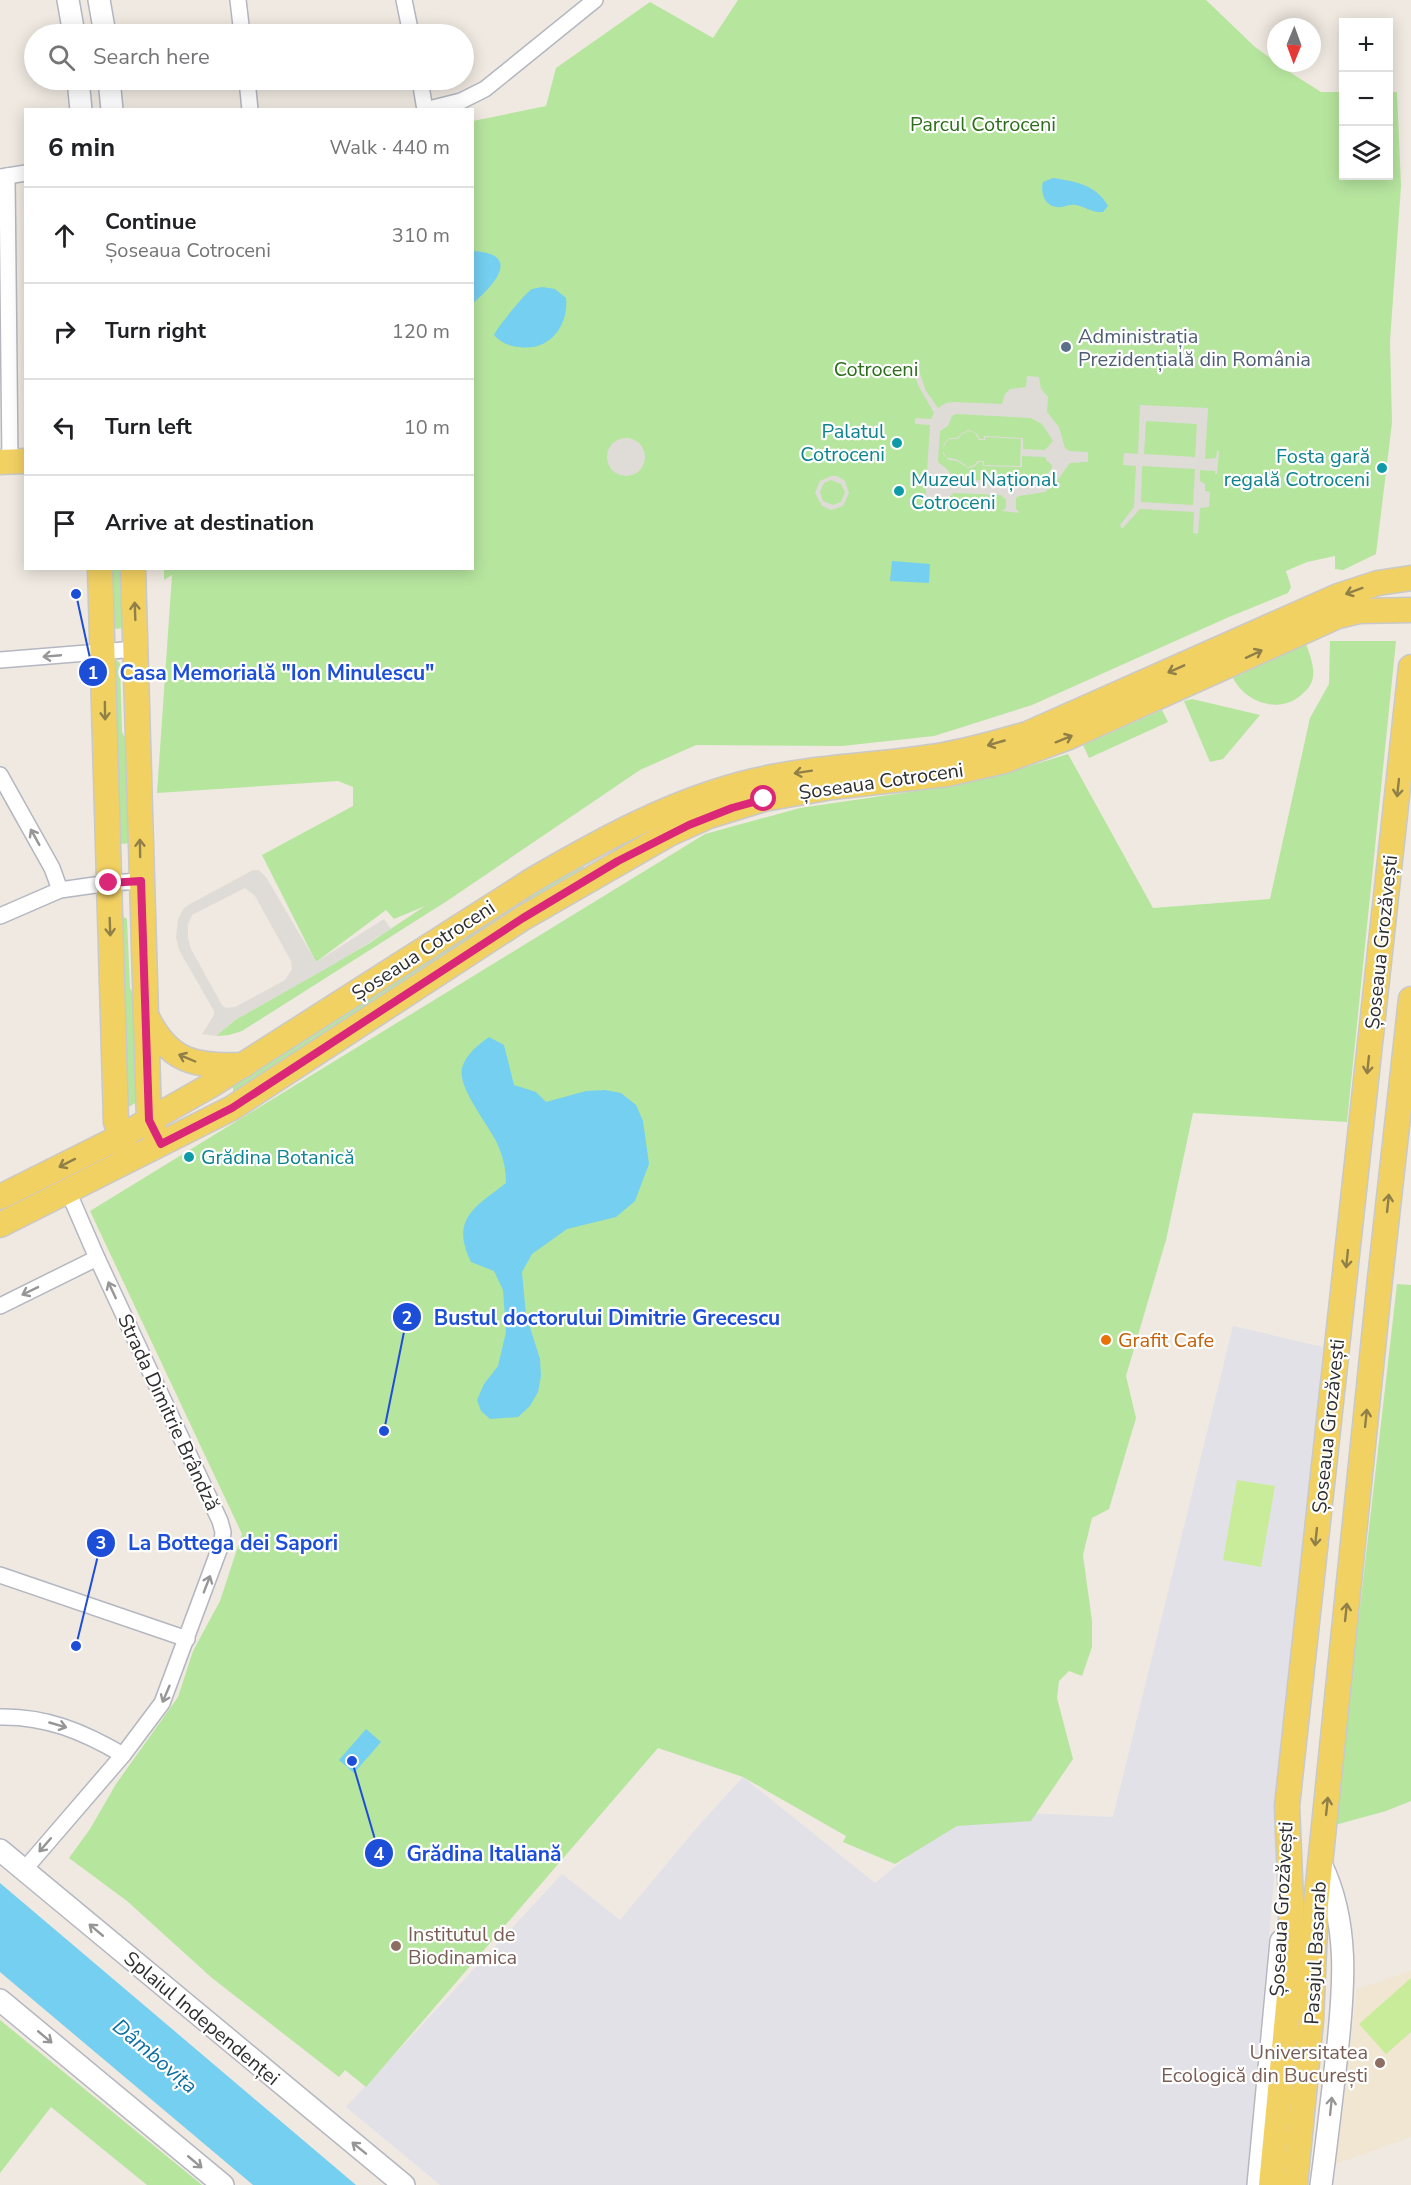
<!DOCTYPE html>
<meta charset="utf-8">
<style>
:root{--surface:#fff;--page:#f6f6f6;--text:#202124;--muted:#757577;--line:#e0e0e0}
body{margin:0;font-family:"Nunito Sans",sans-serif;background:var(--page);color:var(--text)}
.controls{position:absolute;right:18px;top:18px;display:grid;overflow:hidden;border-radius:0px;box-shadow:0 3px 15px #0003}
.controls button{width:54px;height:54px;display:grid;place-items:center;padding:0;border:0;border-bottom:2px solid var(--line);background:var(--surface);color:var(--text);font:30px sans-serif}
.compass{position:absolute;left:1267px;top:18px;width:54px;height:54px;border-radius:50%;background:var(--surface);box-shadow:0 3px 15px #0003;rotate:181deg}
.stop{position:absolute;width:18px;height:18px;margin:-14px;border:4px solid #db2777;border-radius:50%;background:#fff}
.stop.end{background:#db2777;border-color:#fff;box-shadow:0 2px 6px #0008}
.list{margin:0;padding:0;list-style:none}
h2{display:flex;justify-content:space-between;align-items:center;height:78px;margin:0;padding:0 24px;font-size:26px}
h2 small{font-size:20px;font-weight:400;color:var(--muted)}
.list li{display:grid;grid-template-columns:39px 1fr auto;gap:18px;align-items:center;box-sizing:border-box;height:96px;padding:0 24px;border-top:2px solid var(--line)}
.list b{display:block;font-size:22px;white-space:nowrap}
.list p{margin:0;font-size:20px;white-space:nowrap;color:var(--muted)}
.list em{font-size:20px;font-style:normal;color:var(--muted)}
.icon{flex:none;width:33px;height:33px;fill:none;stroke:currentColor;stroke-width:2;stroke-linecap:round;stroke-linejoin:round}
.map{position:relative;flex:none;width:1411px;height:2185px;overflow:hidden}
.search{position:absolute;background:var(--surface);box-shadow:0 3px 15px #0003;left:24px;top:24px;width:450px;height:66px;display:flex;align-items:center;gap:15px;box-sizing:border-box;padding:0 21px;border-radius:33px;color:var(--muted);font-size:22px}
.panel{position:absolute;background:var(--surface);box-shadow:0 3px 15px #0003;left:24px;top:108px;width:450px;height:462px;border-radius:0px}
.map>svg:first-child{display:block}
.industrial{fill:#e3e1e8}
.education{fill:#f0e6d1}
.green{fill:#b6e59e}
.pitch{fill:#c9ec9a}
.plaza{fill:#dfdcd8;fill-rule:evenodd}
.water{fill:#75cff0}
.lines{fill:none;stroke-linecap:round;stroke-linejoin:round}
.minor-casing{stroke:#b4b7c1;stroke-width:18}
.secondary-casing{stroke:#b4b7c1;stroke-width:24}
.primary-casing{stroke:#c9c9c9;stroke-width:27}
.minor{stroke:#fff;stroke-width:15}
.secondary{stroke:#fff;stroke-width:21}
.primary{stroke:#f2d163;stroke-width:24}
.oneway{stroke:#908048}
.oneway2{stroke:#969696}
.route{stroke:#db2777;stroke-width:8}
.service-dot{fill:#5c6f8a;stroke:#fff;stroke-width:2}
.culture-dot{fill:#0f9aa8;stroke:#fff;stroke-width:2}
.food-dot{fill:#e8710a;stroke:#fff;stroke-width:2}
.education-dot{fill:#8d6e63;stroke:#fff;stroke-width:2}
.labels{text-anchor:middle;stroke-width:4.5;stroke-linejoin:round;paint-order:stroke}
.park-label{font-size:20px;fill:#2c6e1b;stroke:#fff}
.service-label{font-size:20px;fill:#4e5e75;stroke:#fff;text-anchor:start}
.culture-label{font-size:20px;fill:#0d838f;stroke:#fff;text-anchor:end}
.street-label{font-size:20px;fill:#2e2e2e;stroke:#fff}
.food-label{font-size:20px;fill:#c56008;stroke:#fff;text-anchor:start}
.education-label{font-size:20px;fill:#785e54;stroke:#fff;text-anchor:start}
.water-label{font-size:21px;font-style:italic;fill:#0d6fa3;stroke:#fff}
.leader{fill:none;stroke:#1d4ed8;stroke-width:2}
.callout-dot{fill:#1d4ed8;stroke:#fff;stroke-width:2}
.mark-label{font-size:18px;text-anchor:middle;font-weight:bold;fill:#fff}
.callout-label{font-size:21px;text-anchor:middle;font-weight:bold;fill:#1d4ed8;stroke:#fff;stroke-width:4.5;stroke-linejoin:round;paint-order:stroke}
</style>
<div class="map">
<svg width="1411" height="2185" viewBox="0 0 1411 2185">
<rect width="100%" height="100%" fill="#efe9e1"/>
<path class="industrial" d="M1233,1326L1323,1347L1246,2185H440L346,2107L562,1874L620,1920L700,1824L743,1777L875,1883L965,1810L1113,1817Z"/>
<path class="education" d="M1411,1971V2137L1336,2164L1357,1989Z"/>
<g class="green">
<path d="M738,0H1206L1255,47L1288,71L1321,92H1343L1344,176H1388L1389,92H1397L1401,186L1390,341L1392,423L1376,554L1343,570L1335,569V556L1307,562L1286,571L1291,587L1288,593L1229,617L1032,705L934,736L842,746L696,745L640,770L447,901L242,1031L229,1035L216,1036L235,1020L368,944L425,906L394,919L386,910L316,962L262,855L353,806V787L338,781L157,793L172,575L164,580V569L472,568L473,121L546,106L556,68L650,2L713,38Z"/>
<path d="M109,569H125L127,623L122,628L116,629L111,625Z"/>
<path d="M1330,641H1396L1347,1122L1193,1113L1166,1240L1126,1376L1136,1418L1109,1509L1092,1518L1083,1555L1092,1621V1647L1082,1676L1069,1671L1059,1681L1057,1698L1073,1759L1031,1821L957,1826L895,1864L843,1842L846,1836L743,1777L658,1748L366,2087L345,2070L339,2077L212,1978L127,1901L69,1858L90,1829L116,1784L178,1697L193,1651L220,1601L242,1534L90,1211L705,834L800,808L936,788L1000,775L1068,754L1153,908L1270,899L1310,718L1329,684Z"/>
<path d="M1306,644C1310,655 1316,670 1312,681C1310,687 1305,692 1300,696C1278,714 1245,702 1233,678Z"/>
<path d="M116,660L120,663L122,732L132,752L130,843L122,844L117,839L112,664Z"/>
<path d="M1192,699L1260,715L1223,759L1210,762L1184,701Z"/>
<path d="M1162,710L1168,722L1089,758L1083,745Z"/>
<path d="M579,867H584L583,872L237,1094L233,1092V1086L500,910Z"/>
<path d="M122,916L127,919L130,988L139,1003L142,1099L125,1109Z"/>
<path d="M1397,1284L1411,1285V1801L1386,1811L1335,1825Z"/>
<path d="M0,2020L202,2185H147L51,2107L0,2173Z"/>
</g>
<g class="pitch">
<path d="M1237,1480L1275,1486L1261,1567L1223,1560Z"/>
<path d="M1411,1978V2032L1386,2054L1359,2024Z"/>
</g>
<g class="plaza">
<path d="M913,371H919L926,391L938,408L946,403L953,402L1002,404L1005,394L1010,389L1026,387L1027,376L1039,377L1041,389L1048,397L1047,412L1059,427L1065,448L1069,451L1088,452V462L1070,463L1056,482L1045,492L1019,496L1016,498V509L1020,513L1002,511L1006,508V500L1001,495L954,493L949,497L938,498L936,506L925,504L930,425L915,424V418L931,419L934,413L919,387ZM956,414L1031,418L1042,424L1053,441L1045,450L1023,449V438L984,436V439H980L976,433L969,430L962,433L957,438H950L944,443L943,454L949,460L957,461L968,468L975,466L979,462H983V466L1022,467V456L1045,457L1047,461L1052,465V468L1046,476L1031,483L955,479L946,468L939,463L938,460L940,431L948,426L952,416ZM969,431L975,433L979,440H985V437L1021,439L1020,466L984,465V461H978L974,465L968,467L958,460L946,457L943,451L945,443L950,439H958L962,434Z"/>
<path d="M1140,405L1208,408L1205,459L1216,458L1217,451H1219L1217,474H1215V471L1200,470V481L1205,484V491L1210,492L1209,507L1200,508L1198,534L1193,533L1194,512L1140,509L1122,529L1120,525L1134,507L1136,466L1123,465L1124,453L1138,454ZM1146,421L1197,424L1195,457L1144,454ZM1142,466L1195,469L1193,505L1141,502Z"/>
<circle cx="626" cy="457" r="19"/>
<path d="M831,476H837L845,481L849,493L843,506L831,510L822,506L815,493L820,481ZM831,480L841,484L845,492L841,502L833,505L823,501L820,492L824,483Z"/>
<path d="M253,870H259L266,877L316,962L384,919L391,929L336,963L235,1020L216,1036L202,1034L214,1015V1011L179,950L176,938L178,919L184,908L190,904ZM245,888L255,896L291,961L292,969L285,980L235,1007L226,1008L222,1005L191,949L188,939V924L192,915Z"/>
</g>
<g class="water">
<path d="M1053,178C1074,181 1097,185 1108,206L1103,212C1092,213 1086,207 1076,205C1071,204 1066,206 1062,207C1046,209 1040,195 1043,182Z"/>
<path d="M473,251C522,254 495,284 473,303Z"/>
<path d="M542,287L555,289L566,298C569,326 549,352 519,347C509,346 501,343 494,335C496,329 526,292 532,289C535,288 539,288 542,287Z"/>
<path d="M892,561L930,564L929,583L890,581Z"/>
<path d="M489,1037L504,1045L514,1085L536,1092L546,1102L586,1091L605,1090L621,1093L636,1105L643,1121L649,1164L635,1201L616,1217L567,1229L532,1254L522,1272L526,1315L540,1359L541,1376L538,1392L530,1406L518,1417L490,1419L481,1411L477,1400L484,1384L498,1366L506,1332L503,1290L494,1271L471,1262C450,1219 475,1207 506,1183C506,1168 503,1157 497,1143C488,1124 457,1087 462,1068C466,1054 478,1045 489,1037Z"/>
<path d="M366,1729L381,1742L354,1773L339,1760Z"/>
<path d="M0,1883L356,2185H253L0,1972Z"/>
</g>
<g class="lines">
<defs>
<g id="minor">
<path d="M238,0L242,34"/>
<path d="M404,0L411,34"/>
<path d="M247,80L250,110"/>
<path d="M420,80L425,110L461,101L485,89L595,0"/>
<path d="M7,176L10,462"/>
<path d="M0,177L26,173"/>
<path d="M0,660L136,649"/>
<path d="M0,775L52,868L60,890"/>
<path d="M0,916L60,890L109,883L141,881"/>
<path d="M0,1306L97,1258"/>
<path d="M0,1575L187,1639"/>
<path d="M0,1717C46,1716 84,1732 123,1755"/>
<path d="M24,1870L123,1755L162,1703L222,1542L223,1532L220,1521L97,1258L68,1191"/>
</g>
<g id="secondary">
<path d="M68,0L74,34"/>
<path d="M99,0L105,34"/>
<path d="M78,80L81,110"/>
<path d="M109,80L112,110"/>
<path d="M0,1850L404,2185"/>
<path d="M0,2000L223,2185"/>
<path d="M1258,2185L1281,1941"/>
<path d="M1321,2185C1327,2141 1332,2097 1337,2053C1344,1989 1350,1923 1321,1864"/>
</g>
<g id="primary">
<path d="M0,462L26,461"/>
<path d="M100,568L116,1122L125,1149"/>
<path d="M133,568L149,1120L154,1131"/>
<path d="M146,1015C168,1062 195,1067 244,1065"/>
<path d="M0,1197L120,1137L213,1084L531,881C601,840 674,800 754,781C816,766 880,766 943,755C972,750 999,742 1027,734L1338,596L1378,583L1411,578"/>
<path d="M0,1225L232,1108L523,918L669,834L709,816L764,799L832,787L947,774L1004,761L1069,737L1338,616L1359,611L1411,610"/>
<path d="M1271,2185L1291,1975V1902L1287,1806L1411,667"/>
<path d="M1295,2185L1311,2021L1316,1904L1380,1279L1411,999"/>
</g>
</defs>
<use href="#minor" class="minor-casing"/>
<use href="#secondary" class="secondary-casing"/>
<use href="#primary" class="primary-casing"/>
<use href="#minor" class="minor"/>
<use href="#secondary" class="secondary"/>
<use href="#primary" class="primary"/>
</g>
<defs><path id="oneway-shaft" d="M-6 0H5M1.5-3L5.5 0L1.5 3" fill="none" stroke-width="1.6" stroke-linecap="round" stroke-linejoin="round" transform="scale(1.5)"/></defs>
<g class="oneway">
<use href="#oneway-shaft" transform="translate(1354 591) rotate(160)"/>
<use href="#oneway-shaft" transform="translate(135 611) rotate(-92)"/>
<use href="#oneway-shaft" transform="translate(1254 654) rotate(-25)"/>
<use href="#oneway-shaft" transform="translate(1176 669) rotate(156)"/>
<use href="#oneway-shaft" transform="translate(105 711) rotate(89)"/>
<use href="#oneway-shaft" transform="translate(1064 739) rotate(-22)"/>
<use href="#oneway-shaft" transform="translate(996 743) rotate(164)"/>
<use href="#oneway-shaft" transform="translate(803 772) rotate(171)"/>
<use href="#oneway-shaft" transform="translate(1398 788) rotate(96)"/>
<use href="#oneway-shaft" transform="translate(140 848) rotate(-91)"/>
<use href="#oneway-shaft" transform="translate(110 927) rotate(88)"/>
<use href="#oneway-shaft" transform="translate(187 1058) rotate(-157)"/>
<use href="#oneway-shaft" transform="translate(1368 1065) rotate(96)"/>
<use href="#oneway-shaft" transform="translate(67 1163) rotate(153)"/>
<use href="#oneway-shaft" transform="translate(1388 1203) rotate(-84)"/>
<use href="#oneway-shaft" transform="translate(1347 1259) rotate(96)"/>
<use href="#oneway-shaft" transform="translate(1366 1418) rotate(-84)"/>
<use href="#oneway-shaft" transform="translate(1316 1537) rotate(96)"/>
<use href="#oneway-shaft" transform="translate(1346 1612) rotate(-84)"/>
<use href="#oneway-shaft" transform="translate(1327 1806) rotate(-84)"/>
</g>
<g class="oneway2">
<use href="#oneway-shaft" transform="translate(52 656) rotate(175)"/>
<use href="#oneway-shaft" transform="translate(35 837) rotate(-119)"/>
<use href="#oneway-shaft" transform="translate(112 1290) rotate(-115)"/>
<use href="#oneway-shaft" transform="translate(30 1291) rotate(154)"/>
<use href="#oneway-shaft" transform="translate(207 1584) rotate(-69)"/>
<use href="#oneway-shaft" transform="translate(166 1694) rotate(113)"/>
<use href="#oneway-shaft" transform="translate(58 1725) rotate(16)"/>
<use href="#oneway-shaft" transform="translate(45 1845) rotate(131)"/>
<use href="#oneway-shaft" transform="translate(96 1930) rotate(-140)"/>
<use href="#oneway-shaft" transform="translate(45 2037) rotate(40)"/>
<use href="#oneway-shaft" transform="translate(1331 2106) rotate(-84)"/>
<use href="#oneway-shaft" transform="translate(359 2148) rotate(-141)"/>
<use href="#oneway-shaft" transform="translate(195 2162) rotate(40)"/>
</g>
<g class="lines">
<path class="route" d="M109,883L141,881L149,1120L161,1144L232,1108L523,918L618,861L689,825L732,808L764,799"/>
</g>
<circle class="service-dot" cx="1066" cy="347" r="6"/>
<g class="culture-dot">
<circle cx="897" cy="443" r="6"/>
<circle cx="1382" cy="468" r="6"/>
<circle cx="899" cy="491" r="6"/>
<circle cx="189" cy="1157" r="6"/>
</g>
<circle class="food-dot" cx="1106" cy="1340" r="6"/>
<g class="education-dot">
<circle cx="396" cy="1946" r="6"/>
<circle cx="1380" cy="2063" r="6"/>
</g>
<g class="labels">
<g class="park-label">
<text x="983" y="131">Parcul Cotroceni</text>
<text x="876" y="376">Cotroceni</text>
</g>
<g class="service-label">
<text x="1078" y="343">Administrația<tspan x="1078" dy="23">Prezidențială din România</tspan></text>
</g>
<g class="culture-label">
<text x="885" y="438">Palatul<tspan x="885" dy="23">Cotroceni</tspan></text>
<text x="1370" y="463">Fosta gară<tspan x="1370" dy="23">regală Cotroceni</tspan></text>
<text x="911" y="486" text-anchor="start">Muzeul Național<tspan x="911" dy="23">Cotroceni</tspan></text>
<text x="201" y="1164" text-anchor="start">Grădina Botanică</text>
</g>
<g class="street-label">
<text transform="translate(881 781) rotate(-8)" y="7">Șoseaua Cotroceni</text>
<text transform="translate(1381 942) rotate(-84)" y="7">Șoseaua Grozăvești</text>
<text transform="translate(423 950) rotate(-33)" y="7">Șoseaua Cotroceni</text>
<text transform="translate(169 1412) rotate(65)" y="7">Strada Dimitrie Brândză</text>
<text transform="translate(1328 1426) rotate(-84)" y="7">Șoseaua Grozăvești</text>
<text transform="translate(1281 1909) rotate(-87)" y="7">Șoseaua Grozăvești</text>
<text transform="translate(1315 1953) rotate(-87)" y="7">Pasajul Basarab</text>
<text transform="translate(202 2018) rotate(40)" y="7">Splaiul Independenței</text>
</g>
<g class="food-label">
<text x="1118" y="1347">Grafit Cafe</text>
</g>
<g class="education-label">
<text x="408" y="1941">Institutul de<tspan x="408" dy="23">Biodinamica</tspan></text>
<text x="1368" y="2059" text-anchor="end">Universitatea<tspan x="1368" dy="23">Ecologică din București</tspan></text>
</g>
<g class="water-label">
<text transform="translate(155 2056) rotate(40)" y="7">Dâmbovița</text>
</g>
</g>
<path class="leader" d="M76 594L93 672M384 1431L407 1317M76 1646L101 1543M352 1761L379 1853"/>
<g class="callout-dot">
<circle cx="76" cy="594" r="6"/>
<circle cx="384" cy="1431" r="6"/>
<circle cx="76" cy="1646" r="6"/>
<circle cx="352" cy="1761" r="6"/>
<circle cx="93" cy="672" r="15"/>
<circle cx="407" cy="1317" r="15"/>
<circle cx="101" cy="1543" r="15"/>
<circle cx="379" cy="1853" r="15"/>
</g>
<g class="mark-label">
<text x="93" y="679">1</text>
<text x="407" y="1324">2</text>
<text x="101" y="1549">3</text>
<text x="379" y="1860">4</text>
</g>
<g class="callout-label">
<text x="277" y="680">Casa Memorială "Ion Minulescu"</text>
<text x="607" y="1325">Bustul doctorului Dimitrie Grecescu</text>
<text x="233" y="1550">La Bottega dei Sapori</text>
<text x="484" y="1861">Grădina Italiană</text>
</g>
</svg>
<div class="controls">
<button>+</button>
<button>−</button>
<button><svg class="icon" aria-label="layers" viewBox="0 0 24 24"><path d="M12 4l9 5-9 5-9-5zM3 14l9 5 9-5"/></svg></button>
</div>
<svg class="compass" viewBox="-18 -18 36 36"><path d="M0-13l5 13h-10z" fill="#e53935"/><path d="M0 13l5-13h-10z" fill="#757577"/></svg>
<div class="stop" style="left:764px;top:799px"></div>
<div class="stop end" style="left:109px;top:883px"></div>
<div class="search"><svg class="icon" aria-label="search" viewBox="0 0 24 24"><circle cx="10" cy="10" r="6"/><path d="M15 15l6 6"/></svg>Search here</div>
<section class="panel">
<h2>6 min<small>Walk · 440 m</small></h2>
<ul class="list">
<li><svg class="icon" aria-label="ahead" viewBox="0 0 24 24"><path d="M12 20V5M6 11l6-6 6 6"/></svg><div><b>Continue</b><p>Șoseaua Cotroceni</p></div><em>310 m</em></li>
<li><svg class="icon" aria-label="right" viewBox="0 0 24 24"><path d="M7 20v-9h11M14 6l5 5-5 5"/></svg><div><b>Turn right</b></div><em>120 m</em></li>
<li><svg class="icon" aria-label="left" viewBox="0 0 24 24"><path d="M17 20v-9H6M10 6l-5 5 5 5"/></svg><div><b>Turn left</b></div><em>10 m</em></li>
<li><svg class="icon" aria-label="arrive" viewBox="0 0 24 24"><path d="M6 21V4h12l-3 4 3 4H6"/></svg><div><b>Arrive at destination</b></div></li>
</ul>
</section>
</div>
